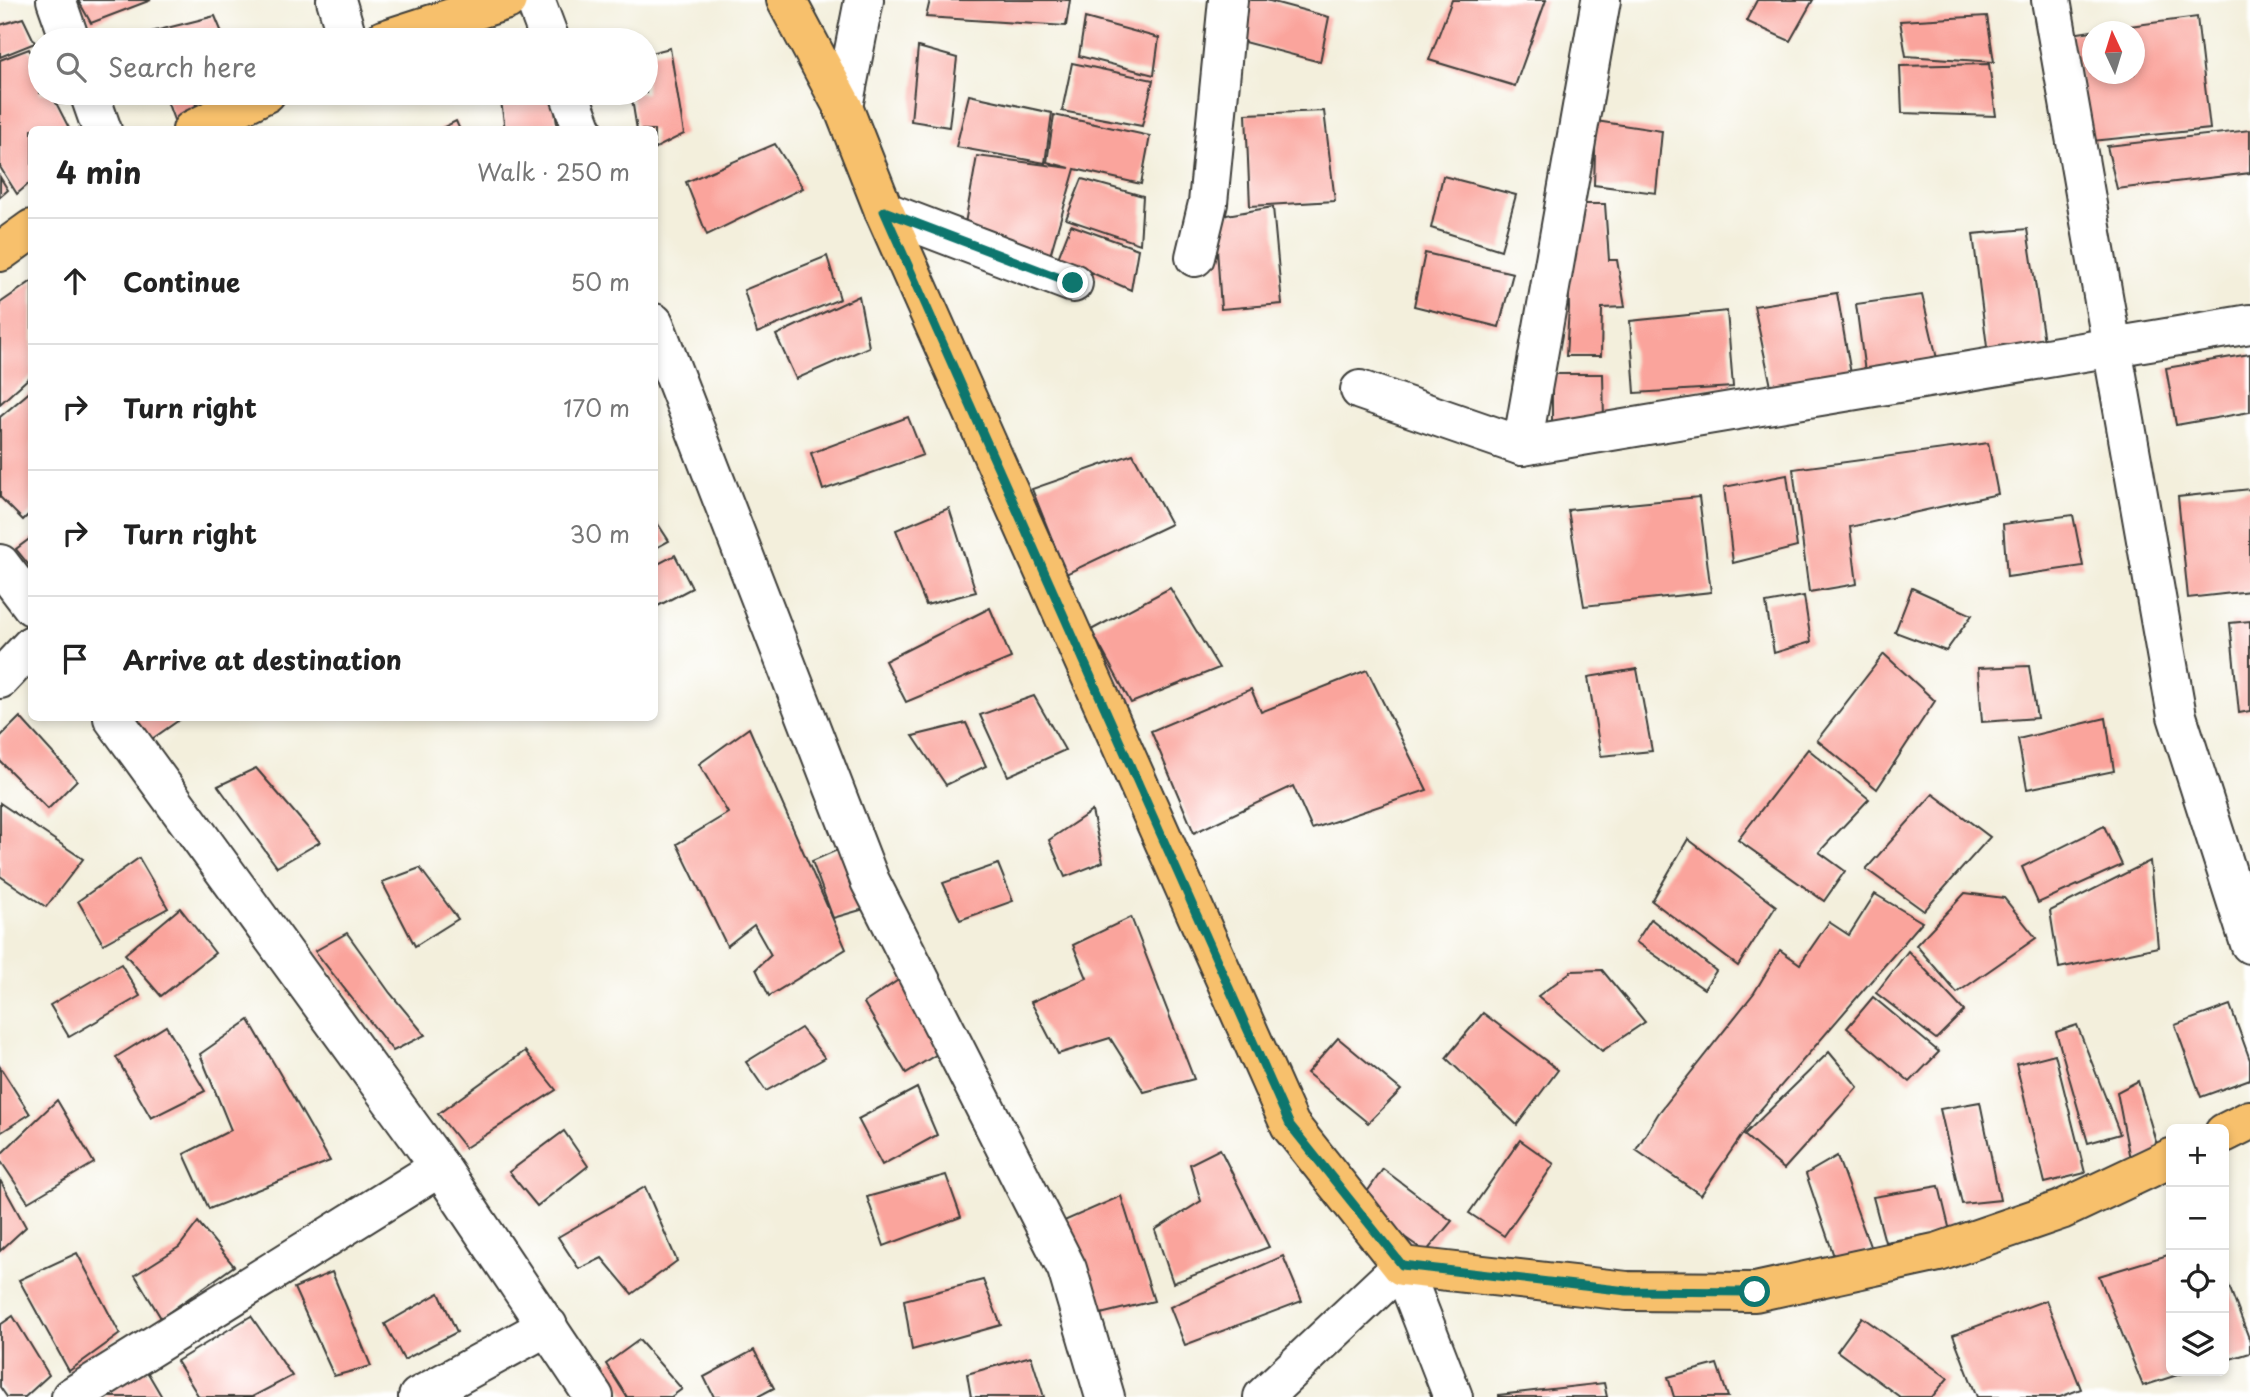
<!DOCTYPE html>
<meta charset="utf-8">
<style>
:root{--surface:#fff;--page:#f6f6f6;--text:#222;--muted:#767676;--line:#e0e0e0}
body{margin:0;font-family:"Playpen Sans",sans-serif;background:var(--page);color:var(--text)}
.controls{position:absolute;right:21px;bottom:21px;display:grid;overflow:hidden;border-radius:10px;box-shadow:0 4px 10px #0003}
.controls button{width:63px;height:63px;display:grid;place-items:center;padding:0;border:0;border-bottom:2px solid var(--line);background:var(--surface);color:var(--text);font:35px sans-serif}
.compass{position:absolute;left:2082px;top:21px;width:63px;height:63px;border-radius:50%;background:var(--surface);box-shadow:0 4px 10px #0003;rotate:356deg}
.stop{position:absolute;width:21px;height:21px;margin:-16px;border:5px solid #0f766e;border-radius:50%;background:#fff}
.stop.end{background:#0f766e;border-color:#fff;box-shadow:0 2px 7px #0008}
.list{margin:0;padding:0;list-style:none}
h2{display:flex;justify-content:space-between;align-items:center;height:91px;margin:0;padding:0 28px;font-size:30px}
h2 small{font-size:23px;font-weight:400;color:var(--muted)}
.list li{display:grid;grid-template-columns:46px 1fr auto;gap:21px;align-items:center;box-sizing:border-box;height:126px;padding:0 28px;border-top:2px solid var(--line)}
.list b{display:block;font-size:26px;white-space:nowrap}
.list em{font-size:23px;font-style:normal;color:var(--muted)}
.icon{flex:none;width:38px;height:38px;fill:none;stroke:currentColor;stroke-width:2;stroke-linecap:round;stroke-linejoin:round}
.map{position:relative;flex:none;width:2250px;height:1397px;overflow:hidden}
.search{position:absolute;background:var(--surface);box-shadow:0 4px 10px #0003;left:28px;top:28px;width:630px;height:77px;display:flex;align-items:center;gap:18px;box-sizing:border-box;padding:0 24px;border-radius:38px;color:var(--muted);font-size:26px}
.panel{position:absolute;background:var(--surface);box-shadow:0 4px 10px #0003;left:28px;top:126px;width:630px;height:595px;border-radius:10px}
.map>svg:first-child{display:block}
.building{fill:#faa49c}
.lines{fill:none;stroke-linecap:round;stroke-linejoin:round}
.minor-casing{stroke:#3c3c39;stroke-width:42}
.major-casing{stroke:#3c3c39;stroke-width:42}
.minor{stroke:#fff;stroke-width:38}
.major{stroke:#f7c06c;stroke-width:38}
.route{stroke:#0f766e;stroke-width:9}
</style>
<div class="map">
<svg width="2250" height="1397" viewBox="0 0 2250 1397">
<rect width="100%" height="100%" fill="#fff"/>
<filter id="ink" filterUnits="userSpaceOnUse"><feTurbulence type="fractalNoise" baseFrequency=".0143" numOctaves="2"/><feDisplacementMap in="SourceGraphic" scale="14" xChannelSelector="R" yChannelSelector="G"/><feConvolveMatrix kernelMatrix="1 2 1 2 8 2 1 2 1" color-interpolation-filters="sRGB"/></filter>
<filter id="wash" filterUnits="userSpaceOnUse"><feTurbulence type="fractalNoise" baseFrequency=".00686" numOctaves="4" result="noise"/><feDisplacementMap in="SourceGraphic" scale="28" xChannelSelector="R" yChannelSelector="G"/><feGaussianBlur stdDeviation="1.57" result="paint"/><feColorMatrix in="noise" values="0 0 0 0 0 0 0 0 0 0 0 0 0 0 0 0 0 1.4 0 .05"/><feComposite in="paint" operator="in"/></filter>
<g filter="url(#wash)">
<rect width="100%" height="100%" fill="#f3efdc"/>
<g id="blocks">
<g class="building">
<path d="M78,0H151L91,23Z"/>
<path d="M930,0H1070L1066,26L926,17Z"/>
<path d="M1231,0H1266L1329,17L1320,62L1229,38Z"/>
<path d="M1452,0H1546L1515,86L1429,60Z"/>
<path d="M1757,0H1813L1790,41L1746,21Z"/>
<path d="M215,16L225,40H145L143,34Z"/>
<path d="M1987,16L1994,62L1906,56L1900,21Z"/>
<path d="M2197,17L2210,129L2092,141L2071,34L2092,31V74H2134V32L2099,30Z"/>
<path d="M23,18L35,43L0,57V25Z"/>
<path d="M1085,18L1159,38L1154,75L1079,56Z"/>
<path d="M918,47L957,58L949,127L911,121Z"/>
<path d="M670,48L684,134L654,149V130H637L631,93H646V54Z"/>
<path d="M29,49L40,71V93H51L70,130H32V181L17,194L0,167V60Z"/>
<path d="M1072,63L1153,80L1142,126L1062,111Z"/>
<path d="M1989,64L1996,116L1902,113L1900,66Z"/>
<path d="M164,93H193L198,114L177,128Z"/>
<path d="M505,93H552L558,130H505L500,94Z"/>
<path d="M969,95L1052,113L1045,163L956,147Z"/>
<path d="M1324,111L1335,201L1250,206L1246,114Z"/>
<path d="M1054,115L1150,136L1141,184L1075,169L1049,259L964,229L977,156L1070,168L1047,162Z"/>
<path d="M456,121L460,130H438Z"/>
<path d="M1596,121L1662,131L1656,193L1594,185Z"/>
<path d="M2250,130V173L2117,189L2107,146Z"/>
<path d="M775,144L803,188L707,235L686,182Z"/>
<path d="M1443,176L1516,195L1501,250L1431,228Z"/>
<path d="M0,177L8,190L0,197Z"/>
<path d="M1082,179L1143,196L1140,244L1066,219Z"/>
<path d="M1567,204H1605L1609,260H1617L1625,307L1602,308L1601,356H1566L1569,308Z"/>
<path d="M1273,207L1282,304L1221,309L1215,217Z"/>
<path d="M1071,225L1138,249L1131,290L1058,258Z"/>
<path d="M2027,229L2045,348L1988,355L1973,234Z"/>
<path d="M1425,253L1513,273L1499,327L1414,306Z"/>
<path d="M827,256L840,299L757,333L744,290Z"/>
<path d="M32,281V375L0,404V303Z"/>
<path d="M1837,293L1852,380L1772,391L1754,306Z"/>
<path d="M1922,295L1939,367L1866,380L1856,304Z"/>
<path d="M859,296L869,347L796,379L776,335Z"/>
<path d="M1727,311L1733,387L1635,393L1630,321Z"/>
<path d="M2250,354V412L2176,425L2166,368Z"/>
<path d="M1552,374H1603L1604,421L1552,424Z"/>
<path d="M32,390V511L23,520L0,497V417Z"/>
<path d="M908,417L923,455L823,490L811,453Z"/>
<path d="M1988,443L1998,494L1850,527L1857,584L1809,592L1793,469Z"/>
<path d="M1133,454L1171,524L1066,574L1032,489Z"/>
<path d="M1787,475L1797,547L1733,563L1724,487Z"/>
<path d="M2250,489V591L2188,598L2178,497Z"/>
<path d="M1699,497L1711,592L1584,606L1568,510Z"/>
<path d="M949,508L976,592L926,605L896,530Z"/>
<path d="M2073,515L2083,566L2007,577L2003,524Z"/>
<path d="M654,518L669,541L654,549Z"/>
<path d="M32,537V569L16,549Z"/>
<path d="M675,555L692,588L654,608V566Z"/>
<path d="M1170,588L1219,668L1131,703L1091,630Z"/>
<path d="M1912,588L1972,615L1946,651L1895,632Z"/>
<path d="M1804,596L1811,642L1774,653L1766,603Z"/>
<path d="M990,608L1011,658L906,702L885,661Z"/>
<path d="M2250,621V711L2239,713L2230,623Z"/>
<path d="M1884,654L1935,701L1877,789L1817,740Z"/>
<path d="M2029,666L2037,718L1982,722L1978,668Z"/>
<path d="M1637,669L1652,751L1601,756L1588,677Z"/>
<path d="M1367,670L1427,790L1312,829L1293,786L1194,833L1151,731L1251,689L1261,712Z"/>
<path d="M1034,696L1065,750L1008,776L980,715Z"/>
<path d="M20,717L77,780L48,809L0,761V737Z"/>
<path d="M132,718H182L149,741Z"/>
<path d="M2106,718L2114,771L2027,789L2018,739Z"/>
<path d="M966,723L986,766L946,785L913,736Z"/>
<path d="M749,728L846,949L769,996L756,969L771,955L754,925L727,946L677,844L728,813L699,764Z"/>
<path d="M1808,749L1869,799L1819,852L1845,871L1824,901L1738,840Z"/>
<path d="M256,768L320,842L277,867L218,786Z"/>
<path d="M1933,794L1990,837L1924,911L1866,869Z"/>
<path d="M0,803L83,859L46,907L0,876Z"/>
<path d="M1092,811L1103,862L1065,877L1049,840Z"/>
<path d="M2104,826L2122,865L2038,903L2022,867Z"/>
<path d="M1688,839L1776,906L1738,966L1652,901Z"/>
<path d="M851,844L871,907L833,918L812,861Z"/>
<path d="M139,858L168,908L103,944L78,901Z"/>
<path d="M2150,861L2158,947L2059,968L2050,911Z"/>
<path d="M998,864L1013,901L960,920L943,883Z"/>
<path d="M420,868L458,919L415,946L382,882Z"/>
<path d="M1965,893L2004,898L2036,938L1957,993L1916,945Z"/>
<path d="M1875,894L1922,922L1755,1116L1701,1195L1636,1150L1658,1114L1754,993L1780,950L1800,964L1829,922L1849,935Z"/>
<path d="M180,908L215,953L161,996L125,954Z"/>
<path d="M1131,917L1194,1079L1144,1092L1110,1038L1058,1054L1031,1002L1087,978L1073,945Z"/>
<path d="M1651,919L1716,971L1704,989L1636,942Z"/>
<path d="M347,933L390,993L425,1035L393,1051L315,951Z"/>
<path d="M1908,951L1964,1011L1936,1039L1876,993Z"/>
<path d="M121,964L140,996L69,1037L50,1005Z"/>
<path d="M1602,970L1645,1022L1602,1051L1538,996L1572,971Z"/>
<path d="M906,975L952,1045L906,1073L864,1003Z"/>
<path d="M1873,997L1939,1052L1910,1082L1847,1028Z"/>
<path d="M2230,1005L2250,1060V1079L2201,1097L2175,1025Z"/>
<path d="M1483,1013L1558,1070L1517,1125L1446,1058Z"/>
<path d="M249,1020L330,1161L209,1209L184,1154L231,1130L200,1054Z"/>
<path d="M2077,1025L2120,1134L2088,1143L2056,1032Z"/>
<path d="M166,1026L205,1091L151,1118L116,1057Z"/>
<path d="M801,1028L825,1058L766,1091L746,1062Z"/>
<path d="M1338,1038L1401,1090L1368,1123L1307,1073Z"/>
<path d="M525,1051L556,1090L465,1148L438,1114Z"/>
<path d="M1829,1052L1858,1087L1784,1169L1744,1135Z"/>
<path d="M2055,1054L2085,1173L2045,1183L2016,1064Z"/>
<path d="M0,1067L30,1114L0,1133Z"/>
<path d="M2138,1081L2159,1152L2131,1164L2117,1092Z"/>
<path d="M917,1088L937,1135L882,1165L858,1119Z"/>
<path d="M57,1100L94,1163L28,1202L0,1160V1155Z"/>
<path d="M1980,1102L2000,1200L1962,1204L1940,1109Z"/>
<path d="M564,1131L588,1166L537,1206L509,1172Z"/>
<path d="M1520,1140L1554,1164L1504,1236L1469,1213Z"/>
<path d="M1220,1149L1269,1247L1173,1283L1155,1230L1201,1201L1190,1164Z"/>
<path d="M1837,1156L1871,1249L1837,1265L1806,1174Z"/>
<path d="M1383,1169L1452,1221L1426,1252L1358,1205Z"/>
<path d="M946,1175L961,1217L884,1246L867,1197Z"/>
<path d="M0,1180L26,1227L0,1251Z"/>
<path d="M1939,1186L1950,1231L1885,1242L1873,1197Z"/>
<path d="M645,1187L677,1261L632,1294L602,1258L579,1269L558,1237Z"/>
<path d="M1121,1196L1154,1301L1092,1316L1055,1225Z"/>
<path d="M198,1222L234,1266L161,1318L135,1275L179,1247Z"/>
<path d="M77,1253L120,1334L69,1371L19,1280Z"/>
<path d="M2171,1254V1371H2190L2143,1386L2099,1276Z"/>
<path d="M1283,1256L1302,1301L1185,1345L1170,1307Z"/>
<path d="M332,1272L371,1366L334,1376L294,1288Z"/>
<path d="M2224,1273L2250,1341V1353L2224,1361Z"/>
<path d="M983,1280L1001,1325L912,1350L904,1300Z"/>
<path d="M439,1293L457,1332L404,1360L385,1324Z"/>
<path d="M2046,1300L2081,1389L2060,1397H1977L1953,1335Z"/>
<path d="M13,1316L49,1375L25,1397H7L0,1387V1325Z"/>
<path d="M251,1316L292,1376L252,1397H199L177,1361Z"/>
<path d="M1862,1317L1948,1378L1932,1397H1900L1837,1351Z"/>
<path d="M639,1340L682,1389L671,1397H627L606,1364Z"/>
<path d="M754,1350L774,1388L757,1397H714L704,1377Z"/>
<path d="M1031,1356L1044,1397H971L967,1374Z"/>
<path d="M1717,1364L1728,1397H1674L1668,1377Z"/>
<path d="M145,1368L162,1397H103Z"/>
<path d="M1604,1383L1607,1397H1499V1395Z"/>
</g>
</g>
</g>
<g filter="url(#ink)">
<use href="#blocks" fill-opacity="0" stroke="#3c3c39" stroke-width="2"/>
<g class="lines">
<defs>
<g id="minor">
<path d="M56,0L70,40"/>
<path d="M336,0L348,40"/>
<path d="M535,0L550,40"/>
<path d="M2051,0L2177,716L2250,944"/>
<path d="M89,93L102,130"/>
<path d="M569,93L583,130"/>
<path d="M843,107L864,0"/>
<path d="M884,211L1073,283"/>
<path d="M1195,257L1208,203L1228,0"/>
<path d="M654,323L870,881L1067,1269L1105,1397"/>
<path d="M1360,390L1522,446L2250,324"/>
<path d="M1522,446L1601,0"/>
<path d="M0,564L32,606"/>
<path d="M0,679L32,645"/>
<path d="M113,718L440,1167L594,1397"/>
<path d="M71,1397L440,1167"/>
<path d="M418,1397L548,1326"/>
<path d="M1263,1397L1402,1266L1453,1397"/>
</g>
<g id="major">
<path d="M786,0L843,107L884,211L1290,1125L1402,1266L1627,1291L1755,1292L1939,1252L2061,1210L2171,1158"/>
<path d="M383,40L507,0"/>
<path d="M192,130L266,93"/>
<path d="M0,252L32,229"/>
<path d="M2224,1133L2250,1120"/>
</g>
</defs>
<use href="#minor" class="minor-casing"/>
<use href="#major" class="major-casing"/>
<use href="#minor" class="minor"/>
<use href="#major" class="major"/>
</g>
</g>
<g class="lines" filter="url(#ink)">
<path class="route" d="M1073,283L884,211L1290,1125L1402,1265L1627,1291L1755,1292"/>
</g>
</svg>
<div class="controls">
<button>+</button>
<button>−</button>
<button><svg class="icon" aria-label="locate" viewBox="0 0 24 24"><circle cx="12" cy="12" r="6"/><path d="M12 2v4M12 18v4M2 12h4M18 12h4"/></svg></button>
<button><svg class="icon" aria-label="layers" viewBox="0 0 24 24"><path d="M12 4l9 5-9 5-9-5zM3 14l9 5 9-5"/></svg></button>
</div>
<svg class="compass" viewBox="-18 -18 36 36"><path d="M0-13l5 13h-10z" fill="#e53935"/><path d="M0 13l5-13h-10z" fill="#767676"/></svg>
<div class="stop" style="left:1755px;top:1292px"></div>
<div class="stop end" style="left:1073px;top:283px"></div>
<div class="search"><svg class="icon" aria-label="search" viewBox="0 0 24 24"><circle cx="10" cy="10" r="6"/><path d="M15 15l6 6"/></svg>Search here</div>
<section class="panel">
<h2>4 min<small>Walk · 250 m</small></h2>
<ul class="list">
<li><svg class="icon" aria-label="ahead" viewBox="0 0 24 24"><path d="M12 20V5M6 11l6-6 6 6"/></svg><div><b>Continue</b></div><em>50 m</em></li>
<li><svg class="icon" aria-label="right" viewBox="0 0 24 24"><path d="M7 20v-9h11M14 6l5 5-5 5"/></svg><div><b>Turn right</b></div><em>170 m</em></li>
<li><svg class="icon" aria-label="right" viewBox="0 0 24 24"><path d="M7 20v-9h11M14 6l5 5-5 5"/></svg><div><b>Turn right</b></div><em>30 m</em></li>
<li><svg class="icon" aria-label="arrive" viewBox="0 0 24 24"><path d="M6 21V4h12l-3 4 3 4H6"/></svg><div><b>Arrive at destination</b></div></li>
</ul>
</section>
</div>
